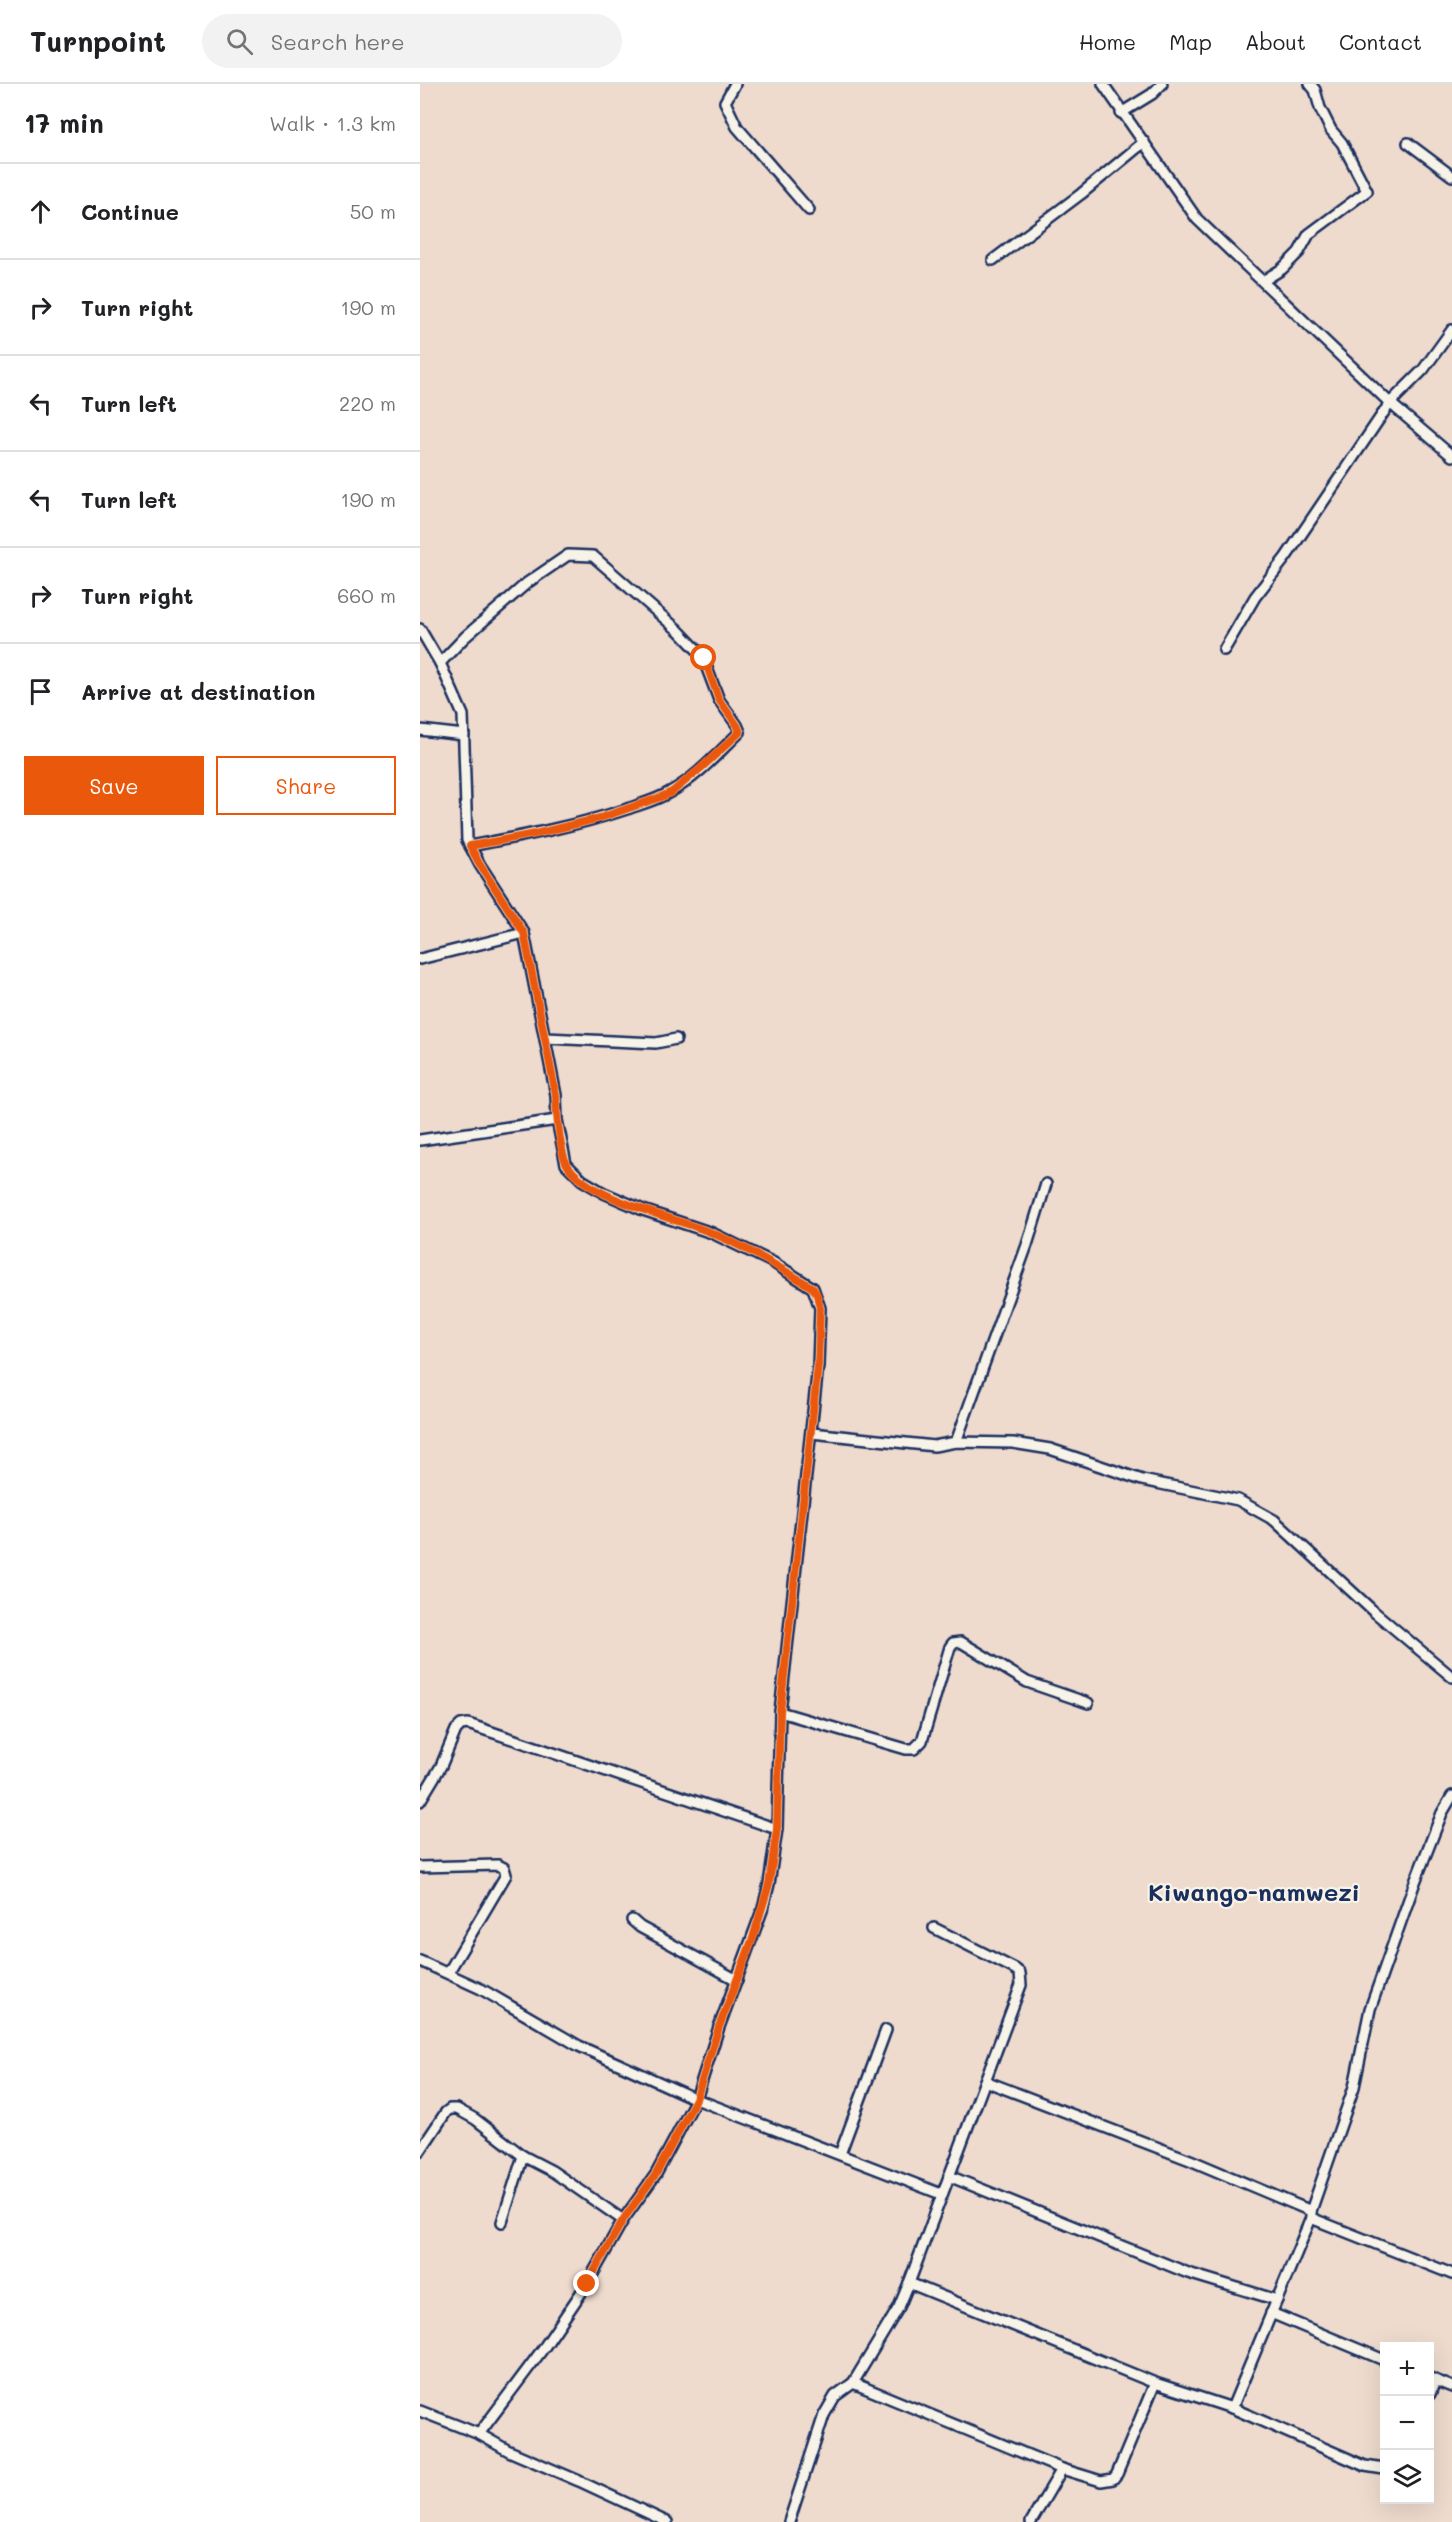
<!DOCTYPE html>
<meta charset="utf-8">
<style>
:root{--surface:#fff;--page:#f2f2f2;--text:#202124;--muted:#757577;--line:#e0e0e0;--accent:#ea580c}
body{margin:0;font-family:Mali,sans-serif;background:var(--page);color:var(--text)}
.controls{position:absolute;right:18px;bottom:18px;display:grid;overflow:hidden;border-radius:0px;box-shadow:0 6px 24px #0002}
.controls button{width:54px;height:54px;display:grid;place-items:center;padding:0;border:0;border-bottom:2px solid var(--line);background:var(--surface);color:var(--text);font:30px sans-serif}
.stop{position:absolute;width:18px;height:18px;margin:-14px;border:4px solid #ea580c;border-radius:50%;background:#fff}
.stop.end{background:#ea580c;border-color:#fff;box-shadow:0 2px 6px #0008}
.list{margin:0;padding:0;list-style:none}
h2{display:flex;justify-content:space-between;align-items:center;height:78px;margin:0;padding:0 24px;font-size:26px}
h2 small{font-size:20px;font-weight:400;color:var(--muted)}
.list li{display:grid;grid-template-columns:39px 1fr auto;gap:18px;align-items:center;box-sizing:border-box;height:96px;padding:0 24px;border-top:2px solid var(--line)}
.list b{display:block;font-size:22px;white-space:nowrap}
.list em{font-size:20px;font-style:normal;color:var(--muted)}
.actions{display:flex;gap:12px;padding:18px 24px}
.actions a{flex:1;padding:14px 0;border:2px solid var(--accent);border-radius:0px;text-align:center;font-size:21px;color:var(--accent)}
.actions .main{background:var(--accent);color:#fff}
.icon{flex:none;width:33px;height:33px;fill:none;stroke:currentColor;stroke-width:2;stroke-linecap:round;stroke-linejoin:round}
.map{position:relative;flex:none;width:1032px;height:2438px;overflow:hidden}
header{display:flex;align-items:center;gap:36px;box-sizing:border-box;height:84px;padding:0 30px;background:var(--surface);border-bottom:2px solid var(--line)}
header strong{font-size:28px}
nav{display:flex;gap:33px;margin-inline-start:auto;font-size:21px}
.search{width:420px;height:54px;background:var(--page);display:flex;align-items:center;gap:15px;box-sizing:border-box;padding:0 21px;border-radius:33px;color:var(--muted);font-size:22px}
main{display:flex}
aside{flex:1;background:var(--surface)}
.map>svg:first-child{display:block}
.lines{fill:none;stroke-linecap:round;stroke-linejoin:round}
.street-casing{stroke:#1b2f5e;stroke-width:14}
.street{stroke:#f7f3e8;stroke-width:9}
.route{stroke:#ea580c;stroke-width:8}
.labels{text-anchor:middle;stroke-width:4.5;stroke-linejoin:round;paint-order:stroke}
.quarter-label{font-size:24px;font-weight:bold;fill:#1b2f5e;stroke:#f7f3e8}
</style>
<header>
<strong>Turnpoint</strong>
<div class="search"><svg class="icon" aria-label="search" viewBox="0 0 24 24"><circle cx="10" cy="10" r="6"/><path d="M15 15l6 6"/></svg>Search here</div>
<nav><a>Home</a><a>Map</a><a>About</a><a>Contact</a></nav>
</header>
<main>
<aside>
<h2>17 min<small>Walk · 1.3 km</small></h2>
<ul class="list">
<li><svg class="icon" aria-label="ahead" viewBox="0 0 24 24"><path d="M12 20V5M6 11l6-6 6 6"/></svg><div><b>Continue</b></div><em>50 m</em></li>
<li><svg class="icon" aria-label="right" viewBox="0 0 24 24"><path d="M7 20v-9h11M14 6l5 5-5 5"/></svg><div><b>Turn right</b></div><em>190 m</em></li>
<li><svg class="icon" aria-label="left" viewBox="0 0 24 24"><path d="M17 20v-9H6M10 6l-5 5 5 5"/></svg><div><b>Turn left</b></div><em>220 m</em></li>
<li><svg class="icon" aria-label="left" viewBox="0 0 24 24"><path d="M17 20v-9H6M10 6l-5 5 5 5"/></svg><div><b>Turn left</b></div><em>190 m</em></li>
<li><svg class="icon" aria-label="right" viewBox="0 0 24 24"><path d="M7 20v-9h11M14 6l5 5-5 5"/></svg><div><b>Turn right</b></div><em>660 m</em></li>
<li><svg class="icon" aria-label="arrive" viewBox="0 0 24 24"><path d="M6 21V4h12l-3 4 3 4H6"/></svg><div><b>Arrive at destination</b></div></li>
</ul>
<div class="actions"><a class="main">Save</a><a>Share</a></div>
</aside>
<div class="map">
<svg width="1032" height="2438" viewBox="0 0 1032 2438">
<rect width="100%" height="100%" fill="#eedbce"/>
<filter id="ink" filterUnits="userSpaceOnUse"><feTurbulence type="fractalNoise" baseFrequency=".0167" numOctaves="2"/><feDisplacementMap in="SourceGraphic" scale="12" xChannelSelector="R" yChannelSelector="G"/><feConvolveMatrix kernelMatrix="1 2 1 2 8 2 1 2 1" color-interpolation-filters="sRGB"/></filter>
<g filter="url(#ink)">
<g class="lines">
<defs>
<g id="street">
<path d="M315,0L305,18L317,43L389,126"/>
<path d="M683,0L777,135L970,319L1032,372"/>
<path d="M701,29L732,10L742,0"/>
<path d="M988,59L1032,92"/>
<path d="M573,176L661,110L724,58"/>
<path d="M843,197L862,185L879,168L889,150L947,107L922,59L911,46L900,24L895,6L890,0"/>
<path d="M0,545L20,579L43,631L47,756L60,781L104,849L136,1011L137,1036"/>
<path d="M804,566L835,513L866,473L970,319L1003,286L1032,246"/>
<path d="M20,579L45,553L107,499L148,471L173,472L258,546L282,571L299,616L317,641L320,648C298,669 276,694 250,708C237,716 221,720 207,725C156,742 103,752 50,762"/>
<path d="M0,646L44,651"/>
<path d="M0,875L104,849"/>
<path d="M125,954L236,959L256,955"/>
<path d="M0,1056L137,1036L146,1080L162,1096L184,1109L223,1126L292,1149L354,1179L393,1204L400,1224L398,1282L360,1628L357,1745L349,1800L343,1824L299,1943L276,2015L236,2090L203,2136L167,2200L125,2262L59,2350"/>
<path d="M392,1349L514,1362L536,1358L593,1359L630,1365L722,1396L818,1416L854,1436L952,1526L1032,1593"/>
<path d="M536,1358L607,1161L626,1100"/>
<path d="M360,1628L486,1665H494L502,1657L530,1563L533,1559L541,1558L607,1598L668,1619"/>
<path d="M0,1717L21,1682L36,1646L41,1641L48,1640L357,1745"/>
<path d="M0,1783L78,1781L84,1784L86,1791L28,1889"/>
<path d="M212,1836L220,1843L317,1896"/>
<path d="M0,1877L61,1905L159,1962L276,2015L521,2110"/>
<path d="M565,1997L770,2076L891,2127V2134L812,2324"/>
<path d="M0,2067L26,2028L30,2025H37L55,2035L103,2072L132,2087L203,2136"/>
<path d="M420,2070L466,1946"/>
<path d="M529,2092L768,2189L857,2216"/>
<path d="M891,2127L934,2003L950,1925L995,1798L1022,1729L1032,1712"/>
<path d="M891,2134L1032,2190"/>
<path d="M82,2138L103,2072"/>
<path d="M489,2199L735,2299L812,2324L945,2382L964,2385"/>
<path d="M851,2229L964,2276"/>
<path d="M1010,2294L1032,2303"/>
<path d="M433,2299L642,2385L681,2397L693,2395L697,2390L735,2299"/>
<path d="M1010,2310L1015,2297"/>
<path d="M0,2327L59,2350L89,2367L159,2397L247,2438"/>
<path d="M369,2438L404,2331L415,2312L433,2299L479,2223L489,2199L601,1901L600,1889L595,1885L514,1844"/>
<path d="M611,2438L642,2385"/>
</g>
</defs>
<use href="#street" class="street-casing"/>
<use href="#street" class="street"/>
</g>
</g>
<g class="lines" filter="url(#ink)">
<path class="route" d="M167,2200L203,2136L236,2090L276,2015L299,1943L333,1854L349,1800L357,1745L360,1628L398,1282L400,1224L397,1211L393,1204C361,1184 328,1164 292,1149C256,1134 170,1116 148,1082C140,1071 136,1026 136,1011L104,849L60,781L50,762L115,750L180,734L241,713L252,708L281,684L320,648L317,641L299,616L284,574"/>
</g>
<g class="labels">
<g class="quarter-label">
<text x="834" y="1817">Kiwango-namwezi</text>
</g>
</g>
</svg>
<div class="controls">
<button>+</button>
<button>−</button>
<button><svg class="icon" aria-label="layers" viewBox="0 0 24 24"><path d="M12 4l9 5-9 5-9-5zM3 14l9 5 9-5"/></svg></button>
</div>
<div class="stop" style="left:284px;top:574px"></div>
<div class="stop end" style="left:167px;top:2200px"></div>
</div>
</main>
